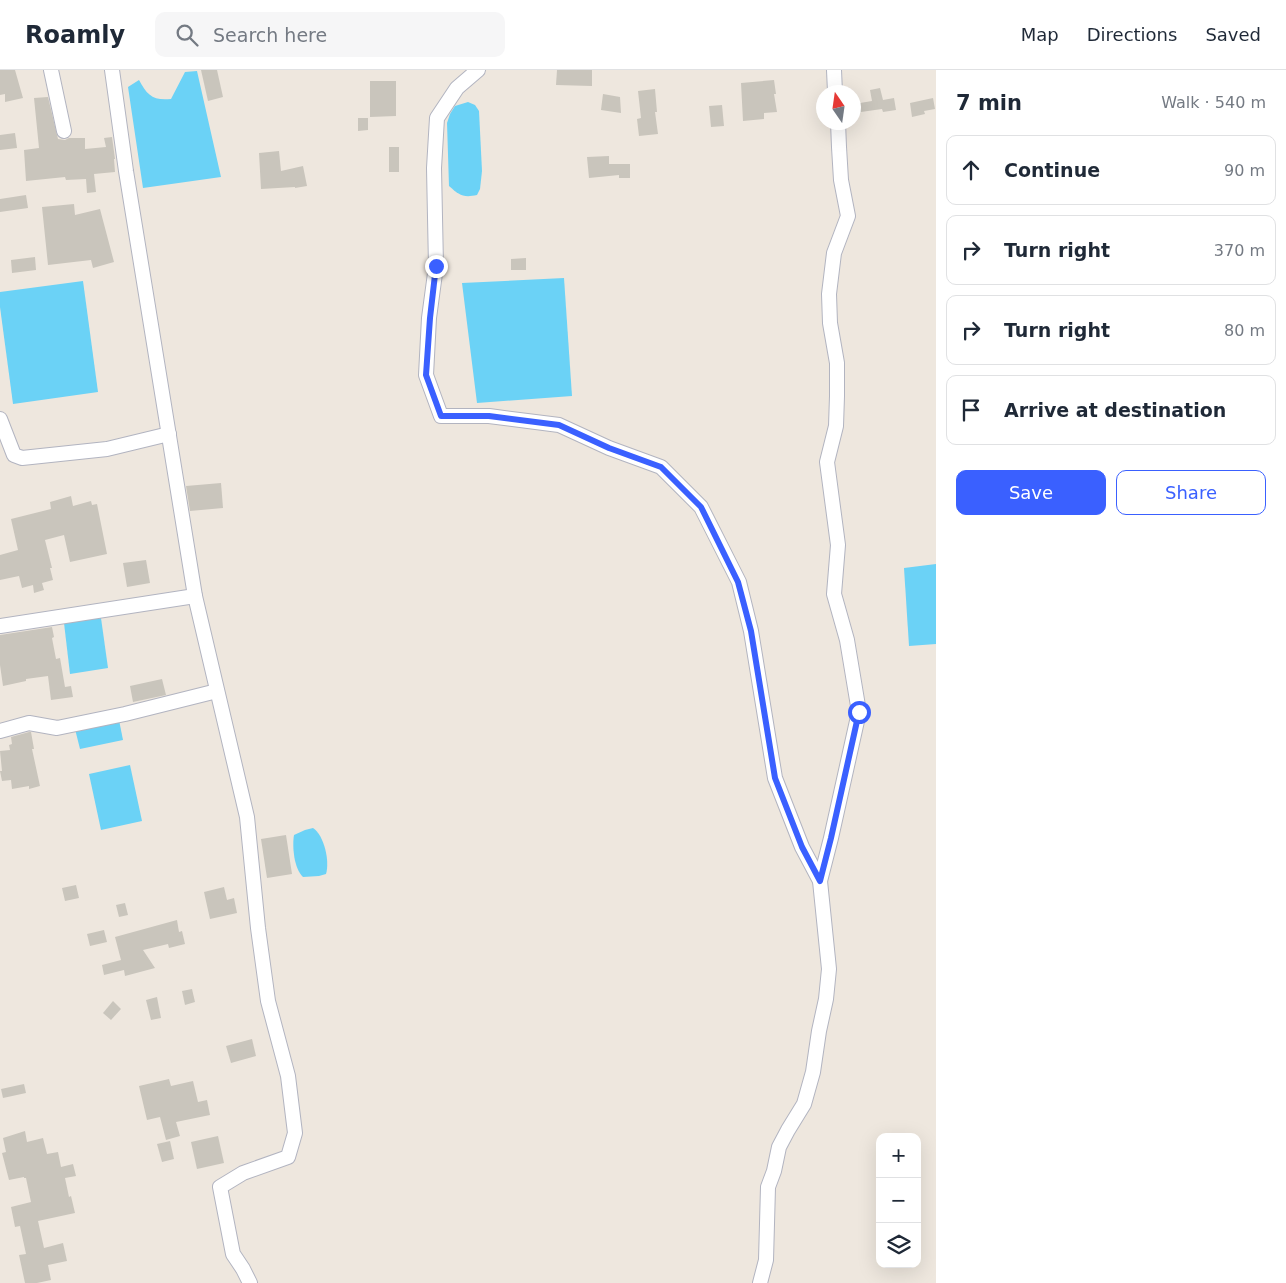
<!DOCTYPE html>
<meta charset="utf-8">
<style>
:root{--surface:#fff;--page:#f6f6f7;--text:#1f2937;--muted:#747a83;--line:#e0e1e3;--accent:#3a60ff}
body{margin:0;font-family:"DejaVu Sans",sans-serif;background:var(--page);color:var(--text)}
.controls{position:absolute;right:15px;bottom:15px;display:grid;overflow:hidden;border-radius:10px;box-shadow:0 5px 20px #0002}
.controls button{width:45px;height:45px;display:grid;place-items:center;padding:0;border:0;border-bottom:1px solid var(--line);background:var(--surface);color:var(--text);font:25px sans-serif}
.compass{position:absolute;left:816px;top:15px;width:45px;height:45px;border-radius:50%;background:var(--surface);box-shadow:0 5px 20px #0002;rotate:347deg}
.stop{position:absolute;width:15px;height:15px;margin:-11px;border:4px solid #3a60ff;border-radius:50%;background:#fff}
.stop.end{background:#3a60ff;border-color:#fff;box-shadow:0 1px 5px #0008}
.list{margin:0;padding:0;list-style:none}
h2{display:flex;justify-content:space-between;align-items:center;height:65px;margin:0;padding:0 20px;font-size:21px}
h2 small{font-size:16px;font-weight:400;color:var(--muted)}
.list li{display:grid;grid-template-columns:32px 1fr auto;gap:15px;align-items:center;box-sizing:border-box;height:70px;margin:0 10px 10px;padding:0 10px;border:1px solid var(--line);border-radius:10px}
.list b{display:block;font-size:19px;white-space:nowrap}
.list em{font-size:16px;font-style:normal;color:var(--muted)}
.actions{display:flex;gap:10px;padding:15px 20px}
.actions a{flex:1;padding:11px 0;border:1px solid var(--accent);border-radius:10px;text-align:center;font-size:18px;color:var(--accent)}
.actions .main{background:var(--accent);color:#fff}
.icon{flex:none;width:28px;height:28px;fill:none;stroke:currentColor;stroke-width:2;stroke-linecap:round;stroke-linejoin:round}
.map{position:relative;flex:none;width:936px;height:1213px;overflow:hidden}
header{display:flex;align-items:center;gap:30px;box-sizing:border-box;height:70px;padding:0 25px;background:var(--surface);border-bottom:1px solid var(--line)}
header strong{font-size:24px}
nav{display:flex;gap:28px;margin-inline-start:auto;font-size:18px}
.search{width:350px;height:45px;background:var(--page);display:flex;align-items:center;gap:12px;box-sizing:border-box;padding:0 18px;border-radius:10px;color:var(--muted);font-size:19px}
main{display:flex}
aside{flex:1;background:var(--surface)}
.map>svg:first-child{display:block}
.water{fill:#6bd2f6}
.building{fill:#c9c5bc}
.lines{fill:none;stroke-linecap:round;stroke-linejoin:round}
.minor-casing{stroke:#b2b4c0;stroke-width:16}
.minor{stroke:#fff;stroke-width:14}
.route{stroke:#3a60ff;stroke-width:6}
</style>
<header>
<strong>Roamly</strong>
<div class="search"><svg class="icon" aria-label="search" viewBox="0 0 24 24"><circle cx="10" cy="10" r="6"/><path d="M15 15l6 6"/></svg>Search here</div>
<nav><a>Map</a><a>Directions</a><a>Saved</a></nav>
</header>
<main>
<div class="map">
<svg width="936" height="1213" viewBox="0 0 936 1213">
<rect width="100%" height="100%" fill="#eee7de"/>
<g class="water">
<path d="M197,1L221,107L143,118L128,17L139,10C147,25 153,31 171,29L185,2Z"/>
<path d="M468,32L475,35L479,41L482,101L480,119L477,125C463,128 459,125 449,116L447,53L450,44L455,36Z"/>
<path d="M564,208L572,326L477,333L462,213Z"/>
<path d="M83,211L98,322L13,334L0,237V222Z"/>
<path d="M936,494V574L909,576L904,498Z"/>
<path d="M101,548L108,598L70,604L64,553Z"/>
<path d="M119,650L123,670L80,679L75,659Z"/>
<path d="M130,695L142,751L101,760L89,704Z"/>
<path d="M313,758C324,765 330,791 326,804L319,806L303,807C294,799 292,776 294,765L305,760Z"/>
</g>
<g class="building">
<path d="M0,0H15L23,28L5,32V24L0,25Z"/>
<path d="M201,0H217L223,27L208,31Z"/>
<path d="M557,0H592V16L556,15Z"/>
<path d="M774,10L776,24H774L777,42L764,43V49L743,51L741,13Z"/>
<path d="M370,11H396V46L370,47Z"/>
<path d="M880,18L883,30L894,28L896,40L883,42L882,39L854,43V34L872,31L870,20Z"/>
<path d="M655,19L657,42H655L658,64L639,66L637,49L641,48L638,21Z"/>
<path d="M603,24L620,27L621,43L601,40Z"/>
<path d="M48,27L58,69L65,70L69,68H85V79L106,77L104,68L112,67L115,89H114L115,102L94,104L96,122L87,123L86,109L66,110L65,107L26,111L24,80L39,78L34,28Z"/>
<path d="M933,28L935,39L924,41L925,44L912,47L910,33Z"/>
<path d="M722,35L724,56L711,57L709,36Z"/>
<path d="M358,48H368V60L358,61Z"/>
<path d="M15,63L17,78L0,80V65Z"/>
<rect x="389" y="77" width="10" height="25"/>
<path d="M279,81L281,101L303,96L307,116L295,118V117L261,119L259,83Z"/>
<path d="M609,86V94H630V108H619V105L589,108L587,87Z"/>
<path d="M26,125L28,138L0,142V129Z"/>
<path d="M74,134L75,145L100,139L114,192L93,198L91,190L48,195L42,137Z"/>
<path d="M35,187L36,200L12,203L11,190Z"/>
<path d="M526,188V200H511V189Z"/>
<path d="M221,413L223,438L190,441L186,416Z"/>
<path d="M71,426L73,436L91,431L92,435L97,434L107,484L70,492L64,465L45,470L52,498H50L53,510L42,513L44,520L34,523L33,515L22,518L19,506L0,510V485L18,480L11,449L51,439L50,432Z"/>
<path d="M146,490L150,513L127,517L123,493Z"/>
<path d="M52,557L54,567L52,568L56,589L60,588L65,617L71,616L73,627L51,630L48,606L26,609V611L3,616L0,595V565Z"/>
<path d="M162,609L166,625L133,632L130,616Z"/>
<path d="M29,662H31L34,679H32L40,716L29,719V716L12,719L11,710L2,711L0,701H2L0,681L10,680L9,675L12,674L11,667Z"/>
<path d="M286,765L292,804L267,808L261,769Z"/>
<path d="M76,815L79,828L65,831L62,818Z"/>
<path d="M224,817L227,830L234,828L237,843L210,849L204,822Z"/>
<path d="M125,833L128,845L119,847L116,835Z"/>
<path d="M177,850L179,862L182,861L185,874L169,878L168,874L143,880L155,898L125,906L124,900L104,905L102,895L121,890L115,867Z"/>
<path d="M104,860L107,872L90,876L87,864Z"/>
<path d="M192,919L195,932L185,935L182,921Z"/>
<path d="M157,927L161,948L151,950L146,930Z"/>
<path d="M113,931L121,939L111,950L103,943Z"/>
<path d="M252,969L256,986L231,993L226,976Z"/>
<path d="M169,1009L171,1016L193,1011L198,1032L207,1030L210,1045L176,1052L180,1066L166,1070L160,1047L147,1050L139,1016Z"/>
<path d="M24,1014L26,1023L3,1028L1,1019Z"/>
<path d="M25,1061L27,1072L43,1068L47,1084L58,1082L61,1097L73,1094L76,1106L65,1108L69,1127L71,1126L75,1143L38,1151L44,1178L63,1173L67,1191L48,1195L51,1210L37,1213H25L19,1185L26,1184L20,1156L15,1157L11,1137L31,1132L26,1108H24V1107L9,1110L2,1083L6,1082L3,1068Z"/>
<path d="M218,1066L224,1093L197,1099L191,1072Z"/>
<path d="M170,1071L174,1089L162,1092L157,1074Z"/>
</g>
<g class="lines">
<defs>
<g id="minor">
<path d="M51,0L64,61"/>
<path d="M112,0L126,101L195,526L247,747L258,858L268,931L288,1006L295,1063L288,1087L243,1103L220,1117L233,1184L243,1199L250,1213"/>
<path d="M478,0L457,18L437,48L434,98L436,196L429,248L426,305L441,346H489L559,355L609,378L661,397L701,437L739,512L751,561L775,708L802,777L820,811L829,899L826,929L819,961L813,1002L804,1034L788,1060L779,1077L774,1101L768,1117L766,1190L760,1213"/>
<path d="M834,0L835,22"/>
<path d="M0,349L14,385L22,388L107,379L169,364"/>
<path d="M0,556L195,526"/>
<path d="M0,661L29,653L57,658L125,644L217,621"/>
<path d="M820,811L831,768L859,642L847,570L834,524L838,475L827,392L836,356L837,326V293L830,253L829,224L834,183L848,146L841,110L839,77L838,52"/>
</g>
</defs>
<use href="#minor" class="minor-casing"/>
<use href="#minor" class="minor"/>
</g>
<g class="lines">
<path class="route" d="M436,196L430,248L426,305L441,346H489L559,355L609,378L661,397L701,437L738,512L751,561L775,708L802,777L820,811L831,768L859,642"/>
</g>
</svg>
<div class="controls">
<button>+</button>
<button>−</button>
<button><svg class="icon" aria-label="layers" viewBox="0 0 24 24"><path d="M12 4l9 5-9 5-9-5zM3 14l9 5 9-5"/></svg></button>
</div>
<svg class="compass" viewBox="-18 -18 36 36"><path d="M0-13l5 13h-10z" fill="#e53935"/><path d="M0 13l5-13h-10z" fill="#747a83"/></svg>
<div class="stop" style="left:859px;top:642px"></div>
<div class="stop end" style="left:436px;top:196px"></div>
</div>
<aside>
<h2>7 min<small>Walk · 540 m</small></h2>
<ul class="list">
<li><svg class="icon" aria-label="ahead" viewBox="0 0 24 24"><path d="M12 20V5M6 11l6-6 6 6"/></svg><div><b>Continue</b></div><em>90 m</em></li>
<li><svg class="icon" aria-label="right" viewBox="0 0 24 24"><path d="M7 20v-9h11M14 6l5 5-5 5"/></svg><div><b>Turn right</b></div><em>370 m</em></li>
<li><svg class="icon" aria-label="right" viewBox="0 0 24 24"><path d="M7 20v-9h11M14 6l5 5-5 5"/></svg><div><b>Turn right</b></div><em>80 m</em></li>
<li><svg class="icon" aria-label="arrive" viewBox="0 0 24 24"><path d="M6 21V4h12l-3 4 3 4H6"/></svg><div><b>Arrive at destination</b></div></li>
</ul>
<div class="actions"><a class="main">Save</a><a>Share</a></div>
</aside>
</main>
